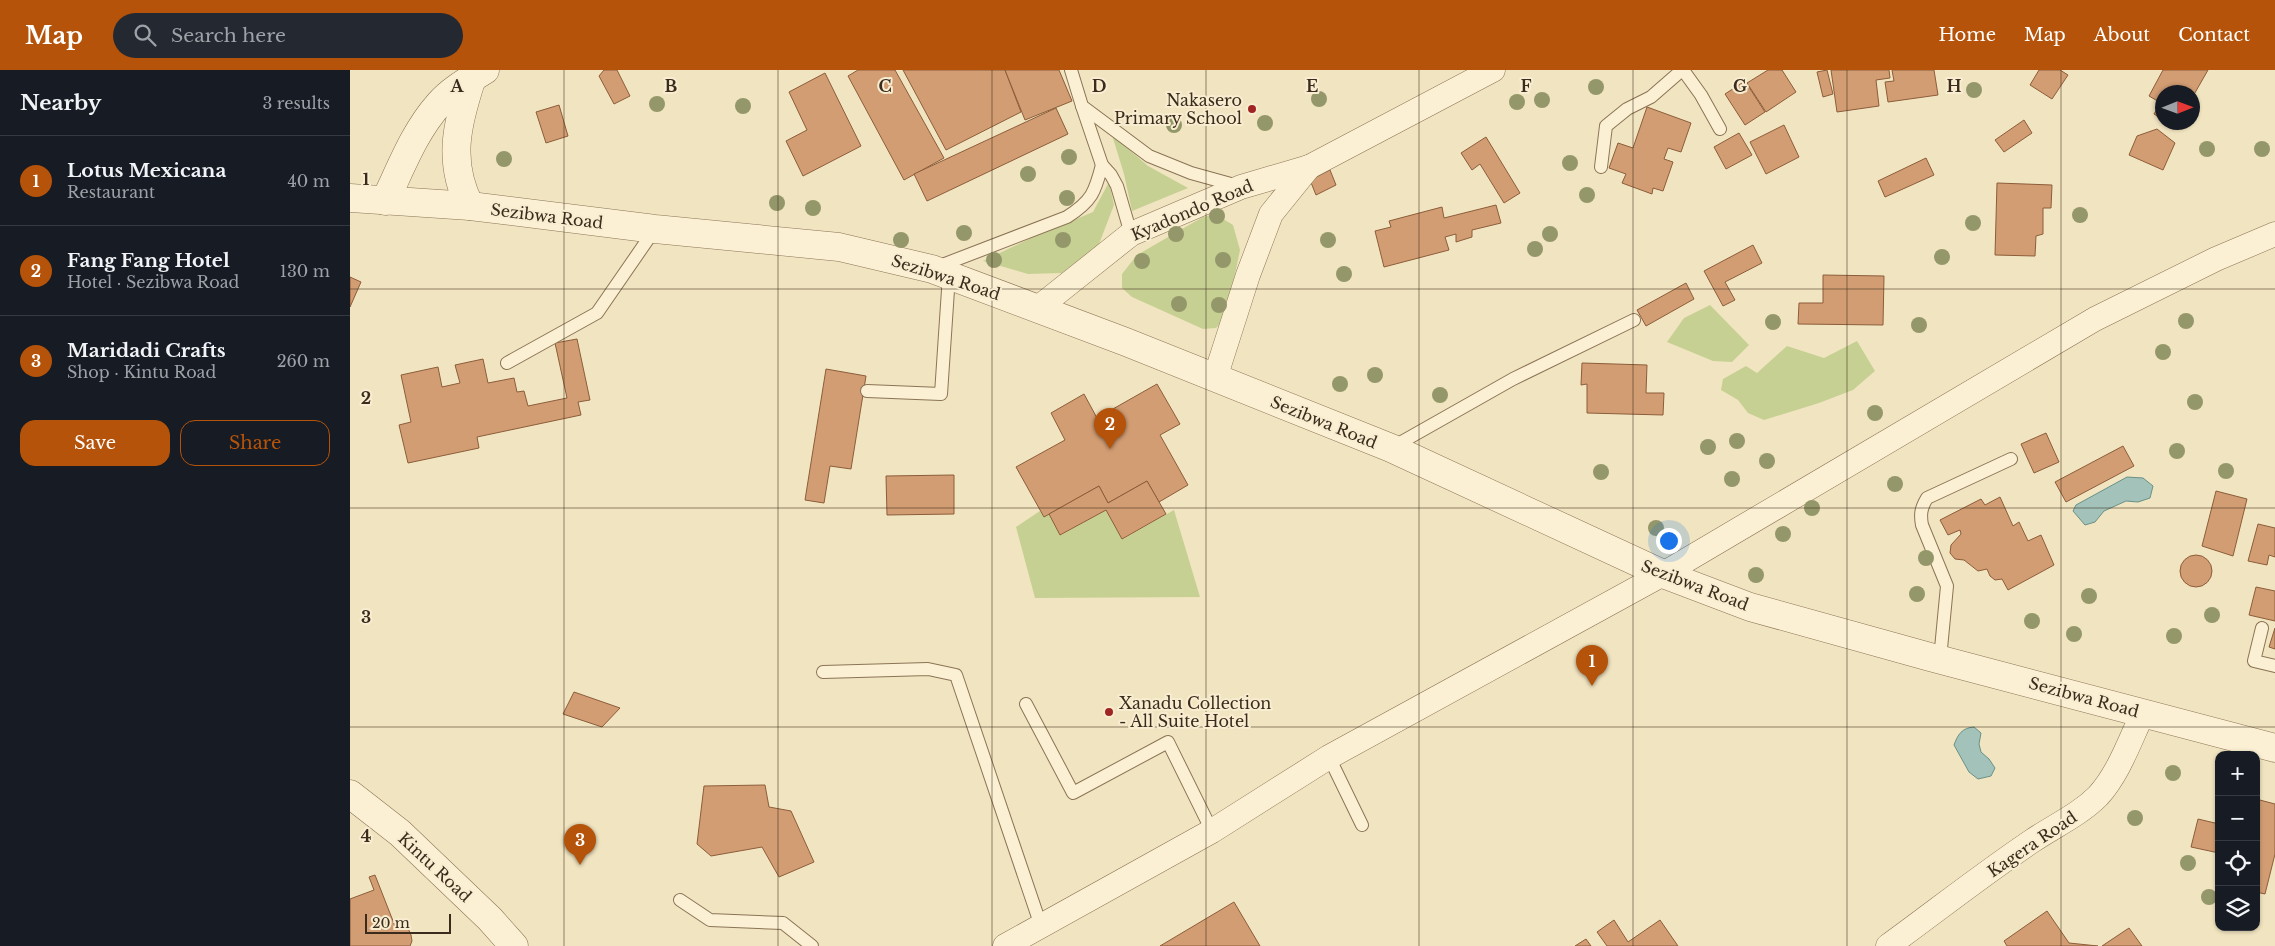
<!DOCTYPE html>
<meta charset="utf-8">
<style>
:root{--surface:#171b24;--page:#242831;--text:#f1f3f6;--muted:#9ea1a6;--line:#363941;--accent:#b45309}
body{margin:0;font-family:"Libre Baskerville",serif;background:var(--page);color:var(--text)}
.controls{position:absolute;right:15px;bottom:15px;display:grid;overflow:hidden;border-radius:10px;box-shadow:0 1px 4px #0004}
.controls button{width:45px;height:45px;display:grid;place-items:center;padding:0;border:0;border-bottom:1px solid var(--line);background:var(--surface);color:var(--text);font:25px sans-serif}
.compass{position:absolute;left:1805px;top:15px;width:45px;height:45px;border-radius:50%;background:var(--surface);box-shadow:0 1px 4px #0004;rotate:89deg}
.scale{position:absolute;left:15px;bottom:12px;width:86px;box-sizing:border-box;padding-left:5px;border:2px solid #3a2b1c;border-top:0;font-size:14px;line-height:18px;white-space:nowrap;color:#3a2b1c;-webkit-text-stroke:4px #f8edd0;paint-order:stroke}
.you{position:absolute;left:1318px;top:470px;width:18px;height:18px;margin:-12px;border:4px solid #fff;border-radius:50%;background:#1a73e8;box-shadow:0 0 0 8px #1a73e833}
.badge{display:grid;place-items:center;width:32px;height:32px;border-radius:50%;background:var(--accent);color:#fff;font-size:16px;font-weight:700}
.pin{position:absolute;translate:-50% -41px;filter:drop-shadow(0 1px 2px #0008)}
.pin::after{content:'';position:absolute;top:26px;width:18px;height:15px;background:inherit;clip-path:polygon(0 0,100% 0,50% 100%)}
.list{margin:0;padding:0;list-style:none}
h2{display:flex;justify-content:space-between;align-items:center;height:65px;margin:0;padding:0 20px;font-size:21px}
h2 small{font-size:16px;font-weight:400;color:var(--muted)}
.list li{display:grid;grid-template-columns:32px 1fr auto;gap:15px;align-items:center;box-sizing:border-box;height:90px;padding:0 20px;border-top:1px solid var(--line)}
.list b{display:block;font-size:19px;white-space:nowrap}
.list p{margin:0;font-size:16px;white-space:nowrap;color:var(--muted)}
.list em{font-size:16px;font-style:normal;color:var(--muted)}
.actions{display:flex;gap:10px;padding:15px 20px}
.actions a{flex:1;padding:11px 0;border:1px solid var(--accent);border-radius:15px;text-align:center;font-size:18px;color:var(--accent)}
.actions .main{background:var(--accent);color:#fff}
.icon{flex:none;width:28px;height:28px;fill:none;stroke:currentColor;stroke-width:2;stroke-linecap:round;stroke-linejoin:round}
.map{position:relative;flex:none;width:1925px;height:876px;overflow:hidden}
header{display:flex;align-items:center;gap:30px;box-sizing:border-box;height:70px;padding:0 25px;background:var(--accent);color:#fff}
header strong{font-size:24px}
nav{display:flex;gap:28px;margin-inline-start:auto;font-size:18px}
.search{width:350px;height:45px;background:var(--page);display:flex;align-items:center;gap:12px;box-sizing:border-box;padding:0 18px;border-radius:28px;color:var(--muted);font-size:19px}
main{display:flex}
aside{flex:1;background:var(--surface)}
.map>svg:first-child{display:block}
.green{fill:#c7d093}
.water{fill:#a3c3ba;stroke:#699188}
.building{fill:#d29d73;stroke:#8c5d3a}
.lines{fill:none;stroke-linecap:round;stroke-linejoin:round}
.service-casing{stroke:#8b7456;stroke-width:14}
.minor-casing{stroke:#8b7456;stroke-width:25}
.tertiary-casing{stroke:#8b7456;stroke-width:29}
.service{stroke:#fbf0d3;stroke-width:12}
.minor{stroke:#fbf0d3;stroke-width:24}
.tertiary{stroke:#fbf0d3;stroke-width:28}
.tree{fill:#949769}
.grid{fill:none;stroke:#3a2b1c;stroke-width:1;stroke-opacity:0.55}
.poi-dot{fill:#9f2422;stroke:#f8edd0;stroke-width:2}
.labels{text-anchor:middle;stroke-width:4;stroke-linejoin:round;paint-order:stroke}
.poi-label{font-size:16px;fill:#3a2b1c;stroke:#f8edd0;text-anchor:end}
.street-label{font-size:16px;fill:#3a2b1c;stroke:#f8edd0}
.grid-label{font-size:16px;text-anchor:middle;font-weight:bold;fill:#3a2b1c;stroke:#f8edd0;stroke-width:4;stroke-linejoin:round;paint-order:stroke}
</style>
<header>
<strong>Map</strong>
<div class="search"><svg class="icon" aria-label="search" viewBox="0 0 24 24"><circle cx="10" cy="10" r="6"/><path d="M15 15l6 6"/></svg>Search here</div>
<nav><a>Home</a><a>Map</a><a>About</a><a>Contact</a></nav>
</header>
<main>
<aside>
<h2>Nearby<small>3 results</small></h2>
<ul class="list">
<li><span class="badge">1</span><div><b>Lotus Mexicana</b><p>Restaurant</p></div><em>40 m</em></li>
<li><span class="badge">2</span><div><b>Fang Fang Hotel</b><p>Hotel · Sezibwa Road</p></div><em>130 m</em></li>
<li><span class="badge">3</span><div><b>Maridadi Crafts</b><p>Shop · Kintu Road</p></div><em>260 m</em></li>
</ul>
<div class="actions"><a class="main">Save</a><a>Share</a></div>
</aside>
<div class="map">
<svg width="1925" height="876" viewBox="0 0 1925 876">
<rect width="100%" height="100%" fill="#f1e4c0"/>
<g class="green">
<path d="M762,65L798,96L838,118L782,141L774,104Z"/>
<path d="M759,112L764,135L749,174L712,203L678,204L633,191L683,167L743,142Z"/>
<path d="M865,144L883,155L890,180L876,248L866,258L853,259L782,227L772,218V204L787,185L853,147Z"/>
<path d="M1360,235L1399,275L1382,292L1363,291L1317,272L1334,248Z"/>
<path d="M1507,271L1525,301L1503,320L1469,333L1414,350L1398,343L1388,330L1371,320L1373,309L1396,296L1407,303L1437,276L1474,288Z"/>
<path d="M756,440L773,469L824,440L850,527L685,528L666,457L690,441L694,447L699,444L711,465Z"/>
</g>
<g class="water">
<path d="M1777,407L1793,408L1803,416L1800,428L1788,432L1776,431L1754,441L1745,452L1735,455L1723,441L1726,435Z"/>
<path d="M1624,657L1631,663L1629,674L1631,682L1639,689L1645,698L1641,706L1628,709L1619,702L1604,675C1608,664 1612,658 1624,657Z"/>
</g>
<g class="building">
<path d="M254,0H267L280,26L264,34L249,6Z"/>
<path d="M508,0H545L594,88L554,110L498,6Z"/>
<path d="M553,0H655L671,42L596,80Z"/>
<path d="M655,0H709L722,31L675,50Z"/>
<path d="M1418,0H1432L1446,22L1416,42L1397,13Z"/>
<path d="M1477,0L1483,24L1473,27L1467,2Z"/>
<path d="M1481,0H1539L1540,8L1526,10L1529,36L1487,42Z"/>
<path d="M1542,0H1584L1588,25L1538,32L1535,12L1544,11Z"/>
<path d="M1689,0H1710L1718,5L1702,29L1680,15Z"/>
<path d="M1813,0H1858L1842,28V22H1812V49L1804,44L1811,33L1799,26Z"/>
<path d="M475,3L511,76L453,106L436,71L457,60L439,22Z"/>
<path d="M1395,11L1415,42L1395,55L1375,24Z"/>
<path d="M209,35L218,66L196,73L186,42Z"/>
<path d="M1297,37L1341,53L1331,82L1318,78L1314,89L1323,92L1313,121L1303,118L1302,124L1272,113L1276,104L1259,98L1268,73L1283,78Z"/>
<path d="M706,38L718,64L577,131L564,104Z"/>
<path d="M1674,50L1682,63L1654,82L1645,70Z"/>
<path d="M1434,55L1449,87L1416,104L1400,72Z"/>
<path d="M1807,59L1825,73L1813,100L1779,85L1787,66Z"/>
<path d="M1389,63L1402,85L1376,99L1364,77Z"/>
<path d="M1136,67L1170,123L1154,133L1130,94L1122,100L1111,83Z"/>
<path d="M1576,88L1584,105L1535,127L1528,111Z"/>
<path d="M980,100L986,115L966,125L960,110Z"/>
<path d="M1647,113L1702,115L1701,138H1693V164L1686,166L1685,186L1645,185Z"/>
<path d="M1146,135L1151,153L1122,160V167L1106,172V164L1095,167L1099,180L1034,197L1025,161L1041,157L1039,151L1092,137L1094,148Z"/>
<path d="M1403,175L1412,193L1375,212L1385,230L1373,236L1354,201Z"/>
<path d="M1473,205L1534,206L1533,255L1448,254L1449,233H1473Z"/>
<path d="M0,207L11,212L0,237Z"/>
<path d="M1336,213L1344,229L1296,256L1287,240Z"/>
<path d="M227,269L240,330L228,332L231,345L127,367L129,378L58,393L49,355L61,352L51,305L88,297L92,317L110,313L105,295L133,289L138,313L164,308L167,322L174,321L178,336L217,328L205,273Z"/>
<path d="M1232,293L1297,295L1296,323H1314L1313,345L1237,343V314L1231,315Z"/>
<path d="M476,299L516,306L501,399L480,396L474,433L455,430Z"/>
<path d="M807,314L830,354L810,365L838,415L809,432L797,411L758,433L749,416L694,447L666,397L715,370L701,343L734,324L747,348Z"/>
<path d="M1696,363L1709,392L1684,403L1671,374Z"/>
<path d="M1773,376L1784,396L1716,432L1705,412Z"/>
<path d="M604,405V444L537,445L536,406Z"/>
<path d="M797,411L816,444L772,469L756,440L710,465L699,444L749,416L758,433Z"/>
<path d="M1866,421L1897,429L1883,486L1852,476Z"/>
<path d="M1650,427L1663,456L1669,452L1678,471L1691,465L1704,495L1658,520L1652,509L1645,510L1640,506L1637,499L1628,501L1614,490L1605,489L1600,483L1601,475L1611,464L1610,460L1598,465L1590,450L1631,429L1635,435Z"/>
<path d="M1908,454L1925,458V487L1919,485L1917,495L1898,491Z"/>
<circle cx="1846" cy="501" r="16"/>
<path d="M1906,517L1925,521V551L1899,545Z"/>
<path d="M1925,558V579L1919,577Z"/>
<path d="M224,622L270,638L252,657L213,644Z"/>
<path d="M415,715L419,737L441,741L464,792L429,807L412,777L361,786L347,774L354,716Z"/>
<path d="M1906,729L1925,734V784L1915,824L1906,822Z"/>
<path d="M1848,749L1869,754V783L1841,777Z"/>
<path d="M25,805L45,856L58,858L61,865L62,871L60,876H0V829L24,820L19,807Z"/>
<path d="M884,832L910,876H810Z"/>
<path d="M1697,841L1719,873L1748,876H1657L1654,871Z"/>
<path d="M1264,850L1278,872L1310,850L1328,876H1257L1247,862Z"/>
<path d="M1779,858L1792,876H1752Z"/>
<path d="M1236,869L1241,876H1225Z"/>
</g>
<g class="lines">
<defs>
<g id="service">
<path d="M721,0L732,36L799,86L841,103L888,116"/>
<path d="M1333,0L1351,25L1370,59"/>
<path d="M732,36L752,95L761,105L767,116L781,164"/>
<path d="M1251,97L1256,56L1277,39L1301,27L1332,0"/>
<path d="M587,197L717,147C742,131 745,122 752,95"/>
<path d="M157,293L247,243L305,159"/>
<path d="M517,321L591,324L599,205"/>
<path d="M1041,378L1163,309L1284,250"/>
<path d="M1912,558L1904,591L1925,596"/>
<path d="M1590,589L1597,516L1572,455C1570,444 1571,438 1577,428L1661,389"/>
<path d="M473,602L578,599L606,605L691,856"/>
<path d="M676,634L723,723L818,672L862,761"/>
<path d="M979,687L1012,755"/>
<path d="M330,830L360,850L433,853L462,876"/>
</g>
<g id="minor">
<path d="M688,238L781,164L891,117L959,97L1143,0"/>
<path d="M865,308L898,205L921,144L959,97"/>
<path d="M655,876L862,761L979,687L1313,504L1745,249L1866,189L1925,164"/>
<path d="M1538,876C1586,841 1633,804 1682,771C1704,756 1729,745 1748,726C1769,703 1780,670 1793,643"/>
</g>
<g id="tertiary">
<path d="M0,128L120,136L305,159L489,177L582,199L776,272L1041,378L1313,504L1400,537L1580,587L1925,678"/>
<path d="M35,131C51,98 64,62 89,34C101,20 119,10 135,0"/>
<path d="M120,136C97,92 107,53 122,8"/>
<path d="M0,724L50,763L140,849L164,876"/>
</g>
</defs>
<use href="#service" class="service-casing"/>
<use href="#minor" class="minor-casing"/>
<use href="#tertiary" class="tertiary-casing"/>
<use href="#service" class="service"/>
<use href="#minor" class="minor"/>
<use href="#tertiary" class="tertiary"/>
</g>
<g class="tree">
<circle cx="1246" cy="17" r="8"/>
<circle cx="1624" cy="20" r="8"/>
<circle cx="969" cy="29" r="8"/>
<circle cx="1192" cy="30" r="8"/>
<circle cx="1167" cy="32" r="8"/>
<circle cx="307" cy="34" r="8"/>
<circle cx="393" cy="36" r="8"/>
<circle cx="915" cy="53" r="8"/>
<circle cx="824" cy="55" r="8"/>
<circle cx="1857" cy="79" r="8"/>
<circle cx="1912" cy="79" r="8"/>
<circle cx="719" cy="87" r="8"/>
<circle cx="154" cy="89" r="8"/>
<circle cx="1220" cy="93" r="8"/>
<circle cx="678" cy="104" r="8"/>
<circle cx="1237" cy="125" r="8"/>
<circle cx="717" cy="128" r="8"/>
<circle cx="427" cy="133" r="8"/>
<circle cx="463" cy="138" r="8"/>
<circle cx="1730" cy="145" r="8"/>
<circle cx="867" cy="146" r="8"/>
<circle cx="1623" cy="153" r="8"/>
<circle cx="614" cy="163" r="8"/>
<circle cx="826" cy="164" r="8"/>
<circle cx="1200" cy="164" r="8"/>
<circle cx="551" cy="170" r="8"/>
<circle cx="713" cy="170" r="8"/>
<circle cx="978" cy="170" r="8"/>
<circle cx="1185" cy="179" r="8"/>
<circle cx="1592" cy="187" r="8"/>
<circle cx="644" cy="190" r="8"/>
<circle cx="873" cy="190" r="8"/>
<circle cx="792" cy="191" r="8"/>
<circle cx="994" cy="204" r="8"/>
<circle cx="829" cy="234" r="8"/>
<circle cx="869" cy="235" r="8"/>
<circle cx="1836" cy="251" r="8"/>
<circle cx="1423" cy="252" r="8"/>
<circle cx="1569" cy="255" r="8"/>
<circle cx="1813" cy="282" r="8"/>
<circle cx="1025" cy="305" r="8"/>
<circle cx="990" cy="314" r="8"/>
<circle cx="1090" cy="325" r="8"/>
<circle cx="1845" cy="332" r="8"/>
<circle cx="1525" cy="343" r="8"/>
<circle cx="1387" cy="371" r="8"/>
<circle cx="1358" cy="377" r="8"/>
<circle cx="1827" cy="381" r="8"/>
<circle cx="1417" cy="391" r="8"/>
<circle cx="1876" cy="401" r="8"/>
<circle cx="1251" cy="402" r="8"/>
<circle cx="1382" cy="409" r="8"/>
<circle cx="1545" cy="414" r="8"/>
<circle cx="1462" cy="438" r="8"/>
<circle cx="1306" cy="458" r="8"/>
<circle cx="1433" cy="464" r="8"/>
<circle cx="1576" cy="488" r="8"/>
<circle cx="1406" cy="505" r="8"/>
<circle cx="1567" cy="524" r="8"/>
<circle cx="1739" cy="526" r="8"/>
<circle cx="1862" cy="545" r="8"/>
<circle cx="1682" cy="551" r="8"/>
<circle cx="1724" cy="564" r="8"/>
<circle cx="1824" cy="566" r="8"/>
<circle cx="1823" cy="703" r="8"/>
<circle cx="1785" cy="748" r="8"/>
<circle cx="1838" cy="793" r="8"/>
<circle cx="1859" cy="827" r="8"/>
</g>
<path class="grid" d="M214,0V876M428,0V876M642,0V876M856,0V876M1069,0V876M1283,0V876M1497,0V876M1711,0V876M0,219H1925M0,438H1925M0,657H1925"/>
<g class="poi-dot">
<circle cx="902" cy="39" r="5"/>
<circle cx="759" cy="642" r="5"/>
</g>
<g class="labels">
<g class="poi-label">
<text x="892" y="36">Nakasero<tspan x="892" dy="18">Primary School</tspan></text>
<text x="769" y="639" text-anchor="start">Xanadu Collection<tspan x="769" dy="18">- All Suite Hotel</tspan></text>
</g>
<g class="street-label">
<text transform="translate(842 140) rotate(-23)" y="6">Kyadondo Road</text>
<text transform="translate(197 146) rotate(7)" y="6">Sezibwa Road</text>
<text transform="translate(596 207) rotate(18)" y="6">Sezibwa Road</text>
<text transform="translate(974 352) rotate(22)" y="6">Sezibwa Road</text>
<text transform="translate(1345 515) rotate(21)" y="6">Sezibwa Road</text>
<text transform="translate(1734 627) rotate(15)" y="6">Sezibwa Road</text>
<text transform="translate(1682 774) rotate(-34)" y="6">Kagera Road</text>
<text transform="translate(85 797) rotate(43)" y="6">Kintu Road</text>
</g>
</g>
<g class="grid-label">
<text x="107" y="22">A</text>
<text x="321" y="22">B</text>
<text x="535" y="22">C</text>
<text x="749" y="22">D</text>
<text x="962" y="22">E</text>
<text x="1176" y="22">F</text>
<text x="1390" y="22">G</text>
<text x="1604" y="22">H</text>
<text x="16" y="115">1</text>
<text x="16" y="334">2</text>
<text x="16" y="553">3</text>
<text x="16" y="772">4</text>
</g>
</svg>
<div class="controls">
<button>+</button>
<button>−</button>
<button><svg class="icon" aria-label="locate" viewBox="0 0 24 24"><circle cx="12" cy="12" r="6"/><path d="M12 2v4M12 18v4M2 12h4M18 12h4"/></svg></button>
<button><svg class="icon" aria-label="layers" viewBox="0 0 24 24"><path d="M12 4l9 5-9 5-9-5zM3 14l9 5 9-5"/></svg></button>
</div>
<svg class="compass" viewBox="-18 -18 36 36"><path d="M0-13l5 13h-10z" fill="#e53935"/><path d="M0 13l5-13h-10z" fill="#9ea1a6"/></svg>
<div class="scale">20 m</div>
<div class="you"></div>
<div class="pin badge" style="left:1242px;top:616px">1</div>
<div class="pin badge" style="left:760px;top:379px">2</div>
<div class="pin badge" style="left:230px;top:795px">3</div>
</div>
</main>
